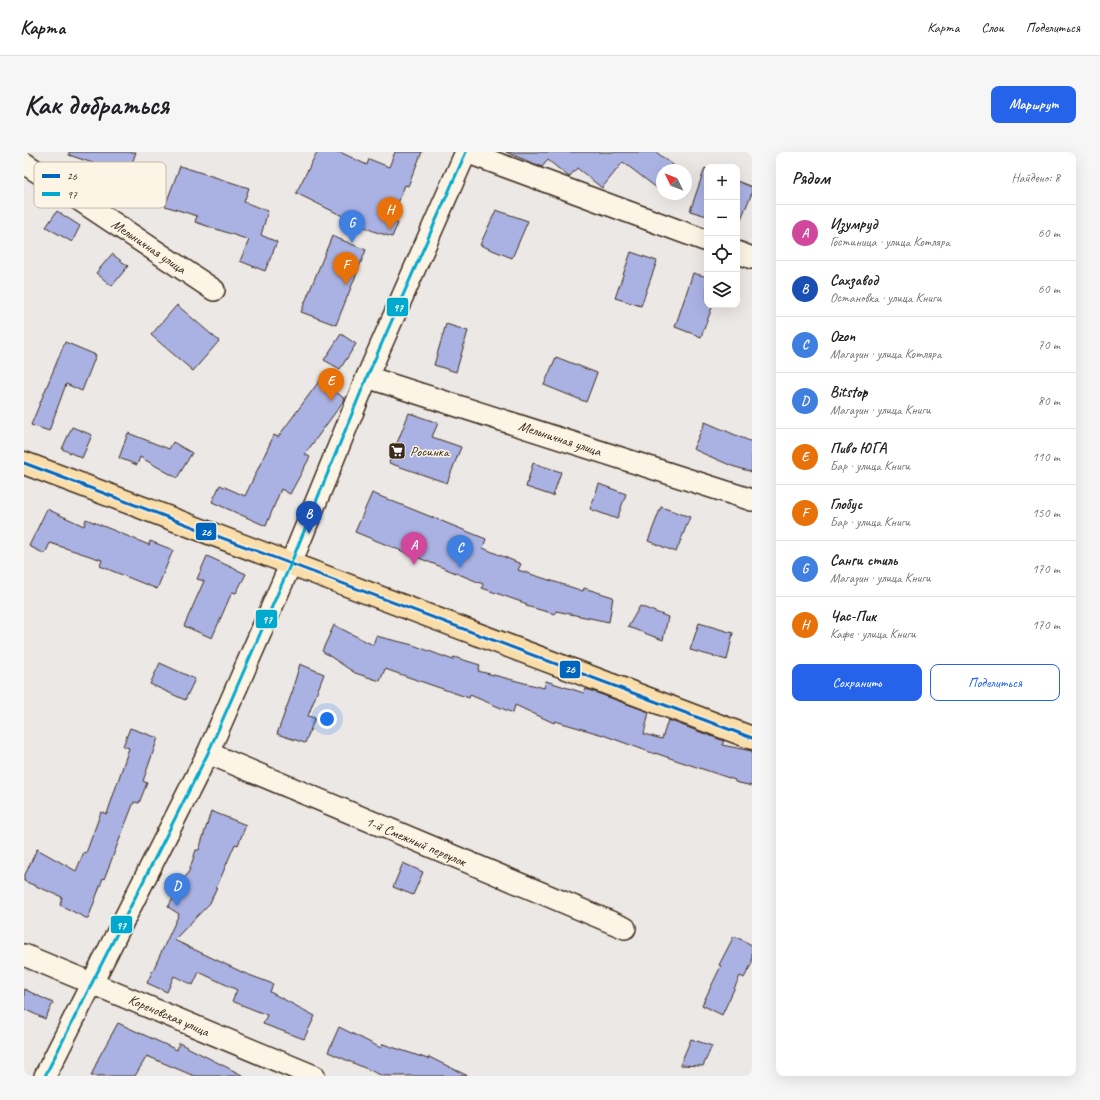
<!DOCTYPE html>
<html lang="ru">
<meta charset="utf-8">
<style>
:root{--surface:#fff;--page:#f6f6f6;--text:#202124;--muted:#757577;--line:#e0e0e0;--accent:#2563eb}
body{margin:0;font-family:Caveat,sans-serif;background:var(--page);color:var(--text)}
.controls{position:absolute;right:12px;top:12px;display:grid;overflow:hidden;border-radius:8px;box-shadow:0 4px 16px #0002}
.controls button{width:36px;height:36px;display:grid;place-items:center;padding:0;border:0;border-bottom:1px solid var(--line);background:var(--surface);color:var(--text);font:20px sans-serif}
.compass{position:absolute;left:632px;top:12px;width:36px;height:36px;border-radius:50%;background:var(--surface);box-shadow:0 4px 16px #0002;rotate:313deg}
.you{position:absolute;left:303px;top:567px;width:14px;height:14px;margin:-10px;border:3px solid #fff;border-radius:50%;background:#1a73e8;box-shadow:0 0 0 6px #1a73e833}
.badge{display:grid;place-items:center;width:26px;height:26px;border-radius:50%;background:var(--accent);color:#fff;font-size:13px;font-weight:700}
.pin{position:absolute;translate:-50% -33px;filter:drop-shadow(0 1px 2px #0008)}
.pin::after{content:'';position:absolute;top:21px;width:14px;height:12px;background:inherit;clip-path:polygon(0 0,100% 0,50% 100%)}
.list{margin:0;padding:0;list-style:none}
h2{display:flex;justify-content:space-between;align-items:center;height:52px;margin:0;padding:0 16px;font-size:17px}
h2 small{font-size:13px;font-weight:400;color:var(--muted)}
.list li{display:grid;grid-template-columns:26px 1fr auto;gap:12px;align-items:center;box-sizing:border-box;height:56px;padding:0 16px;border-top:1px solid var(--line)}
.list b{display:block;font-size:15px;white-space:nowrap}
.list p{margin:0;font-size:13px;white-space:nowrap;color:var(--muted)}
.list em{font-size:13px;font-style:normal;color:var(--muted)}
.actions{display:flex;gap:8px;padding:12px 16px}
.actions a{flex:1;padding:9px 0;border:1px solid var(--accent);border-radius:8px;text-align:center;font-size:14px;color:var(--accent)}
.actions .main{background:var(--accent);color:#fff}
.icon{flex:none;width:22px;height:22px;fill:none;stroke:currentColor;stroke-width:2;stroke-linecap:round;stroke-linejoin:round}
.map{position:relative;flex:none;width:728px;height:924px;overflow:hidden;border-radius:8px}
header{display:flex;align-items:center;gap:24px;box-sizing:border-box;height:56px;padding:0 20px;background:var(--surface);border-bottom:1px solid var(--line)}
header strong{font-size:19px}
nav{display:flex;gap:22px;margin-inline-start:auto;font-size:14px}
.intro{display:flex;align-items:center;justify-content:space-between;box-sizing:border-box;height:96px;padding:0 24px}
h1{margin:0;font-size:28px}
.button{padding:10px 18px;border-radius:8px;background:var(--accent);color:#fff;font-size:14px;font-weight:700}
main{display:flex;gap:24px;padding:0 24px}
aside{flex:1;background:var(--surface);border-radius:8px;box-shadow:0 4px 16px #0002}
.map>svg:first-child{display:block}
.building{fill:#aab2e3;stroke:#3b2a1e}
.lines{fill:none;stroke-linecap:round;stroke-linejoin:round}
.minor-casing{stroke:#3b2a1e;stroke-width:24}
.major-casing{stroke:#3b2a1e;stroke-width:25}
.minor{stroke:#fcf5e5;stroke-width:21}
.major{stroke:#f9deab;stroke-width:22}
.bus-1-casing{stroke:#fcf5e5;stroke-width:6}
.bus-2-casing{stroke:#fcf5e5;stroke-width:6}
.bus-1{stroke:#0065bd;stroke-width:3}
.bus-2{stroke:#00a9ce;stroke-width:3}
.labels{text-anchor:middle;stroke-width:3;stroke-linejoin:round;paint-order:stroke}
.street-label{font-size:14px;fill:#3b2a1e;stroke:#fcf5e5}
.poi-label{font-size:14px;fill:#3b2a1e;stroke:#fcf5e5;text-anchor:start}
.key{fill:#fcf5e5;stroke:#c2b8a9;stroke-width:1}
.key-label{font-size:11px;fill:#3b2a1e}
.line-badge{stroke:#fcf5e5;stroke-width:1.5}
.badge-label{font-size:11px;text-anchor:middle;font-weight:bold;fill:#fff}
</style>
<header>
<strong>Карта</strong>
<nav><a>Карта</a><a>Слои</a><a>Поделиться</a></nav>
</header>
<div class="intro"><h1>Как добраться</h1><a class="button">Маршрут</a></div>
<main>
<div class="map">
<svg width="728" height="924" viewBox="0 0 728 924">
<rect width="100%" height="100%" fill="#ece8e5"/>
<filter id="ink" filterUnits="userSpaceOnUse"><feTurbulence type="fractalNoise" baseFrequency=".025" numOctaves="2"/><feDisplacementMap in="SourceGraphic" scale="8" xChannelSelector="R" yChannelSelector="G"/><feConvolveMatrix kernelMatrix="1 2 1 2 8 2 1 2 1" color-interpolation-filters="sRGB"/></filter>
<g filter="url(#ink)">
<g class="building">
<path d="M45,0H112L104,23L45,3Z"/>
<path d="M293,0H316L343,13L345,7L365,15L371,0H398L384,34L381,33L367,69L374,71L368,85L349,79L272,41Z"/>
<path d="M482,0H632L656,18H638V40L599,10L578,36L553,16L545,25L524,8L518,15Z"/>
<path d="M156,14L225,36L220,50L244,59L237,83L253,90L241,119L216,109L225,88L171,70L173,64L141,54Z"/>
<path d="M681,16L683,17V64L666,59Z"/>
<path d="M713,29L728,35V41L713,76Z"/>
<path d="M472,58L504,69L488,106L456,93Z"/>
<path d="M33,59L56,74L48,90L22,75Z"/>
<path d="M308,84L342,98L312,173L277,160Z"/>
<path d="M607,100L633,109L617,154L591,146Z"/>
<path d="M88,102L104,114L88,134L72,121Z"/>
<path d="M669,121L683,125V153H689L677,185L651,175Z"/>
<path d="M153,153L195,189L169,219L127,183Z"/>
<path d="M422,172L444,179L432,220L410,213Z"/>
<path d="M317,182L332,192L316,217L300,208Z"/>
<path d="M41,190L72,203L58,239L42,232L25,279L7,273Z"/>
<path d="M532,205L573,221L562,250L520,233Z"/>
<path d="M296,228L321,247L281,302L286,305L266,342L257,337L242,374L188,350L196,333L221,344L250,283L254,285Z"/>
<path d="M385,261L414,271L408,285L437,295L423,331L365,311Z"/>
<path d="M681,270L728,290V320L708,314L669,297Z"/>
<path d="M48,275L68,283L58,306L38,297Z"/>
<path d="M104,281L145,297L149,290L168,301L153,326L116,305L113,313L95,306Z"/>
<path d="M509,311L537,320L529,344L502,335Z"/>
<path d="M575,332L602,342L593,367L566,357Z"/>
<path d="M348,341L462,387L459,396L497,412L494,418L559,439L560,436L589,445L585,470L532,459L531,462L502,454L503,452L458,436L459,432L331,380Z"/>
<path d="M637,355L666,365L652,400L624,389Z"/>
<path d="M23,357L60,374L62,367L125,393L126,389L149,398L133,437L76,414L78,408L26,391L21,402L5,394Z"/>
<path d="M183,404L222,422L212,441L208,440L188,486L160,474L180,429L173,427Z"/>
<path d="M616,454L644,465L639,488L604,475Z"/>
<path d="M675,471L709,481L703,508L666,498Z"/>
<path d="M310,473L349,493L352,484L389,493L429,508L430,505L456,513L454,519L520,536L522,529L560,541L562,537L625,560L620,582L638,587L644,568L700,589L698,593L728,599V634L711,630V628L631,601V602L579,583L531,569L530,571L491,553L489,561L446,543L445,546L361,517L356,529L331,521L298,499Z"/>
<path d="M136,511L171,527L161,548L126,532Z"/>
<path d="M276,512L300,522L284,564L291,566L281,591L253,582L270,535H269Z"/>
<path d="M106,576L134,586L119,629L123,631L115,651L110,650L80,727L79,726L64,767L36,753L38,745L0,729V725L13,697L52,719L60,700L62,701L77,660L83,662L105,596L99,594Z"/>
<path d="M187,659L222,673L214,693L211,692L186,751L150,788L220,821L249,832L246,840L291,864L280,887L239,872L243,863L208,849L213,838L175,820L169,833L150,824L143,840L123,831L155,762L144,755L165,719L172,698H175Z"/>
<path d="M379,711L399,720L389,743L369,735Z"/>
<path d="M710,784L728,793V811L720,826L716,824L698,863L678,853L697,814L695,813Z"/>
<path d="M0,837L29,851L21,867L0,857Z"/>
<path d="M94,871L153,898L155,891L220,924H170L123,904L111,924H67L75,905Z"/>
<path d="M315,875L357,896L359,892L404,907L405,905L444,924H359L304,900Z"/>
<path d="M667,887L688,894L679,914L656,913Z"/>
</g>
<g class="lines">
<defs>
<g id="minor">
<path d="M442,0L683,89"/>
<path d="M0,11L190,138"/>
<path d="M713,100L728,106"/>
<path d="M343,225L728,348"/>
<path d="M184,601L601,776"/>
<path d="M0,803L290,924"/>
<path d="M21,924L184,601L267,411L343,225L442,0"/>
</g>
<path id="major" d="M0,311L728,586"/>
</defs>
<use href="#minor" class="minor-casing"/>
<use href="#major" class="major-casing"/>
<use href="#minor" class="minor"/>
<use href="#major" class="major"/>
<defs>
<path id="bus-1" d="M0,311L728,586"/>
<path id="bus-2" d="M21,924L184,601L267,411L343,225L442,0"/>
</defs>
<use href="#bus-1" class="bus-1-casing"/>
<use href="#bus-2" class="bus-2-casing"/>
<use href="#bus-1" class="bus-1"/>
<use href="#bus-2" class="bus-2"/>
</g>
</g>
<defs>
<symbol id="supermarket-square" viewBox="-11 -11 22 22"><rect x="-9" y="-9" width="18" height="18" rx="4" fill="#3b2a1e" stroke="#fcf5e5"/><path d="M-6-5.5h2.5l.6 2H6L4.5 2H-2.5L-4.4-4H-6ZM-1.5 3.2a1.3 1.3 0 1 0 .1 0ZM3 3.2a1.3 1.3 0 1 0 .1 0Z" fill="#fff"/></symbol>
</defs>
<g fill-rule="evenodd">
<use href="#supermarket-square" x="363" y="289" width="20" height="20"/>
</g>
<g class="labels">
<g class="street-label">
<text transform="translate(125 94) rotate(34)" y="5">Мельничная улица</text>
<text transform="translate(536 286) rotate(18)" y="5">Мельничная улица</text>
<text transform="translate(392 689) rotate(23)" y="5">1-й Смежный переулок</text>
<text transform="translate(145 863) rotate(23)" y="5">Кореновская улица</text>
</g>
<g class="poi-label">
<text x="386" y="304">Росинка</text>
</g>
</g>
<rect x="10" y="10" width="132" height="46" rx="6" class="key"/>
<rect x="18" y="22" width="18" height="4" fill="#0065bd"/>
<rect x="18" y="40" width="18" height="4" fill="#00a9ce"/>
<g class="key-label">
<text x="43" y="28">26</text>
<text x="43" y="46">97</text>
</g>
<g class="line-badge">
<rect x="362" y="145" width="23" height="20" rx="4" fill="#00a9ce"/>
<rect x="171" y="370" width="22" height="19" rx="4" fill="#0065bd"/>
<rect x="231" y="457" width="23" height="20" rx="4" fill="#00a9ce"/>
<rect x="535" y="508" width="22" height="19" rx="4" fill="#0065bd"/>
<rect x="86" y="763" width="23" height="19" rx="4" fill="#00a9ce"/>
</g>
<g class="badge-label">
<text x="374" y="159">97</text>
<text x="182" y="384">26</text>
<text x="243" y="471">97</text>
<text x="546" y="521">26</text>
<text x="97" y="777">97</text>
</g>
</svg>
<div class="controls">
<button>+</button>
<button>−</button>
<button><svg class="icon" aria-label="locate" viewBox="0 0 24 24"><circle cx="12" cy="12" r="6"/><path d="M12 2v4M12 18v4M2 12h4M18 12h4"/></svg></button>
<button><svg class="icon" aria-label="layers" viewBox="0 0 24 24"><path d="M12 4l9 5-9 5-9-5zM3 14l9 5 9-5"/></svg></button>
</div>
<svg class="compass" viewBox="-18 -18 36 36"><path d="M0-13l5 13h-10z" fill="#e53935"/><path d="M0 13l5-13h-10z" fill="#757577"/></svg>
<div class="you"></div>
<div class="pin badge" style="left:390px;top:413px;background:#d1479c">A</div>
<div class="pin badge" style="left:285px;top:382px;background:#1a4fb4">B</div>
<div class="pin badge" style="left:436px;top:416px;background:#3f7fe0">C</div>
<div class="pin badge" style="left:153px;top:754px;background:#3f7fe0">D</div>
<div class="pin badge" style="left:307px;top:249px;background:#e8710a">E</div>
<div class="pin badge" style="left:322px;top:133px;background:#e8710a">F</div>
<div class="pin badge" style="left:328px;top:91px;background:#3f7fe0">G</div>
<div class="pin badge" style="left:366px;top:78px;background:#e8710a">H</div>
</div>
<aside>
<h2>Рядом<small>Найдено: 8</small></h2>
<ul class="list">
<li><span class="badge" style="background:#d1479c">A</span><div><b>Изумруд</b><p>Гостиница · улица Котляра</p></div><em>60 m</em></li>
<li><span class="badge" style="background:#1a4fb4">B</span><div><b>Сахзавод</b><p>Остановка · улица Книги</p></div><em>60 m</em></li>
<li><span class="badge" style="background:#3f7fe0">C</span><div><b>Ozon</b><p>Магазин · улица Котляра</p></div><em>70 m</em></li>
<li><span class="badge" style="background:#3f7fe0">D</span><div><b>Bitstop</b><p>Магазин · улица Книги</p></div><em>80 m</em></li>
<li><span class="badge" style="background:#e8710a">E</span><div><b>Пиво ЮГА</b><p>Бар · улица Книги</p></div><em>110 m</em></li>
<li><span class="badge" style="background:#e8710a">F</span><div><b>Глобус</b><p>Бар · улица Книги</p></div><em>150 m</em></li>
<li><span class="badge" style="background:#3f7fe0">G</span><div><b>Санги стиль</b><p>Магазин · улица Книги</p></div><em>170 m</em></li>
<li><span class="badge" style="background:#e8710a">H</span><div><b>Час-Пик</b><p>Кафе · улица Книги</p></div><em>170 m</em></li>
</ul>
<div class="actions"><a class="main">Сохранить</a><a>Поделиться</a></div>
</aside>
</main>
